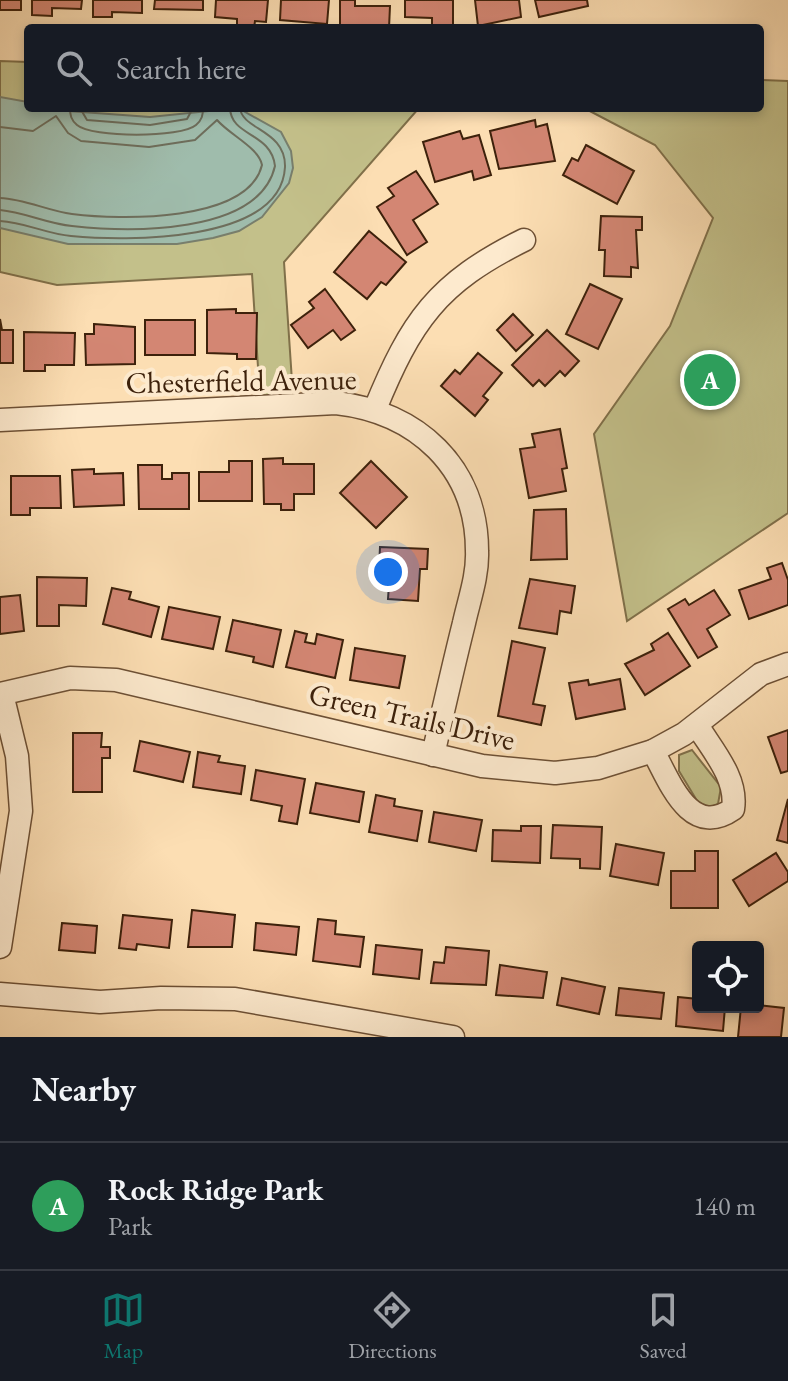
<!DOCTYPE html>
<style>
:root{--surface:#171b24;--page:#20242c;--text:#f1f3f6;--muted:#9ea1a6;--line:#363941;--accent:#0f766e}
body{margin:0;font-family:"EB Garamond",serif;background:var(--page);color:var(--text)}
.controls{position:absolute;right:24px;bottom:24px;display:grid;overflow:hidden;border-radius:8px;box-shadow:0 4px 12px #0003}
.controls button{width:72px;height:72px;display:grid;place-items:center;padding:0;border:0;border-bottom:2px solid var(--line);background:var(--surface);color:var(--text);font:40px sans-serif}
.you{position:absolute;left:388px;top:572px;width:28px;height:28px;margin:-20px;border:6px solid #fff;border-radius:50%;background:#1a73e8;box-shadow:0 0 0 12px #1a73e833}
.badge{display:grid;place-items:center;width:52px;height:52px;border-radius:50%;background:var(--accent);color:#fff;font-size:26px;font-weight:700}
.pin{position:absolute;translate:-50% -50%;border:4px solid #fff;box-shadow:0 2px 8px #0006}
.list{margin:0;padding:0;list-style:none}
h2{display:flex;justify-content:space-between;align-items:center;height:104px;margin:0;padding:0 32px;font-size:34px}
h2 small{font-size:26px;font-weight:400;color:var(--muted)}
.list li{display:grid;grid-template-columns:52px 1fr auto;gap:24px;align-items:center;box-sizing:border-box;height:128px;padding:0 32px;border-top:2px solid var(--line)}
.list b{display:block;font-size:30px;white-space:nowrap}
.list p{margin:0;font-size:26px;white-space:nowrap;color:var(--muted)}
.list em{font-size:26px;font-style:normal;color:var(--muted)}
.icon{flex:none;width:44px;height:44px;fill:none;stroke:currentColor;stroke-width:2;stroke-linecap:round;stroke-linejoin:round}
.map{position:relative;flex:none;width:788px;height:1037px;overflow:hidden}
.search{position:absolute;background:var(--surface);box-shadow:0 4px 12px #0003;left:24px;right:24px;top:24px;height:88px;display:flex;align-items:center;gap:20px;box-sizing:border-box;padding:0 28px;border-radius:8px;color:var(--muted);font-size:30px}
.sheet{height:232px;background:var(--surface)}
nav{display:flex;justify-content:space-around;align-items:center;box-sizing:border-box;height:112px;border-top:2px solid var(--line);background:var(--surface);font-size:22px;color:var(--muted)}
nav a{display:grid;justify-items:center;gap:4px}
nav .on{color:var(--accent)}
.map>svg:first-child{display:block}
.green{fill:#c3c08a;stroke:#80704a;stroke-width:2}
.water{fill:#9fbcac;stroke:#787e6c;stroke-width:2}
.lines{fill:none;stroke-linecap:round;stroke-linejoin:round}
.shore{stroke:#6e6e5c;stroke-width:2}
.building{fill:#d38673;stroke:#3d210b;stroke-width:2}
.minor-casing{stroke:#6d5035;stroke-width:25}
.minor{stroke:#fdeace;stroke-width:22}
.labels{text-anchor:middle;stroke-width:8;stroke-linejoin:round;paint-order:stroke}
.street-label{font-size:30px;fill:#3d210b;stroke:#fdeace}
</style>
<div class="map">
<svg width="788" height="1037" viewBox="0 0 788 1037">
<rect width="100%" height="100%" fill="#fcdeb3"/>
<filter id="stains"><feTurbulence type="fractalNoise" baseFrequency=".0025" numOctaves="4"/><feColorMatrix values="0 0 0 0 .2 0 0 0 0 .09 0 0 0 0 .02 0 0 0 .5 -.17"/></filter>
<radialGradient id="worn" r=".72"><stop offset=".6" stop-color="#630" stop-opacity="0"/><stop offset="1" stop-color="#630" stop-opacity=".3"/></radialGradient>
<g class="green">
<path d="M0,61L28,62V108H419L284,262L293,396L260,398L252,274L57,285L0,272Z"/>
<path d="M760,80L788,81V513L627,621L594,434L670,326L713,218L655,145L584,108H760Z"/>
<path d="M692,750L721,787L718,804L710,807L699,804L679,771V755Z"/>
</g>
<path class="water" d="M0,97L28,102V108L150,117L238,108L281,132L291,151L293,168L289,183L262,217L239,231L213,238L177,244H68L0,228Z"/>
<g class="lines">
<g class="shore">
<path d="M70,108C70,115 71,120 77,125C92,138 181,138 196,125C202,120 203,115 203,108"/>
<path d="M80,108L87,120L150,125L187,119L193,108"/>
<path d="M0,127L33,131L56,116L68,133L81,141L149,147L195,140L217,120C230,135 259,148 262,165C248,223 119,220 72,214C48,211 25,199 0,198"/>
<path d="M0,210C24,212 48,224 72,226C127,232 259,236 275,166C271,132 231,137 230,108"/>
<path d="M0,221C24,222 47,234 71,236C124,241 281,244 285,167C286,130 242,130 240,108"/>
</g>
</g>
<g class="building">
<rect x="0" y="0" width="21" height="10"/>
<path d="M32,0H82L81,9L52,8V16L32,15Z"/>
<path d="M93,0H142V13L112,12V17H93Z"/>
<path d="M155,0H203V10L154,9Z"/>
<path d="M216,0H268L266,22L255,21L254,28H237V19L215,17Z"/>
<path d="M281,0H329L327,24L280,20Z"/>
<path d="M340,0H355V6H390L389,28H340Z"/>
<path d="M405,0H453V26H432V18L405,17Z"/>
<path d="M475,0H519L521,17L478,26Z"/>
<path d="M535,0H587L588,6L539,17Z"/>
<path d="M535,120L536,127L547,124L555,161L499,169L490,131Z"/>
<path d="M460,131L463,139L479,135L491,175L474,180L472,171L435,182L423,142Z"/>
<path d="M586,145L634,171L617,204L563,175L572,158L578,161Z"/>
<path d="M416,171L438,204L413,220L427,242L407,255L377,207L394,196L388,188Z"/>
<path d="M601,216L642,217V230H636L638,268L631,267V277L604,276L605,250H599Z"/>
<path d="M369,231L406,262L386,285L381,282L367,299L334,272Z"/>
<path d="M590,284L622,299L598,349L566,334Z"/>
<path d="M325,289L355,330L341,340L333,330L308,348L291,325L314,308L309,302Z"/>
<path d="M236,309V313H257L256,359H237V354L207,353V310Z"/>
<path d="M513,314L533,335L516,351L497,330Z"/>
<path d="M0,319L2,330H13V363H0Z"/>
<rect x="145" y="320" width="50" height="35"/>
<path d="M94,324L135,327V364L86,365L85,334H94Z"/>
<path d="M547,330L579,361L565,376L560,371L545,386L539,380L533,386L512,365Z"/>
<path d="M24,332L75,333L74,365H45V371H24Z"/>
<path d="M478,353L502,373L483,396L488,400L475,416L441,386L455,370L460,374Z"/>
<path d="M560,429L567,468L562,469L566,491L529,498L520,449L535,447L532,434Z"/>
<path d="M283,458V464H314V494H294V510H281V504H264L263,459Z"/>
<path d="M229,461H252V501H199V472H229Z"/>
<path d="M371,461L407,497L376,528L340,493Z"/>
<path d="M138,465H162V479H172V473H189V509H139Z"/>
<path d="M94,469V474L123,473L124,505L74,507L72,470Z"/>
<path d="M11,476H60L61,508H30V515H11Z"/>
<path d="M566,509L567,559L531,560L534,510Z"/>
<path d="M380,547L428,549L427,569H420L418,601L388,599L390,569L379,568Z"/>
<path d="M782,563L788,580V605L749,619L739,590L771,579L767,568Z"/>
<path d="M37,577L87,578L86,606L59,605V626H37Z"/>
<path d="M530,579L575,586L571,613L560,611L557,634L519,628Z"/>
<path d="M112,588L131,592L129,599L159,607L151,637L103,624Z"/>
<path d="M714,590L730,615L707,629L717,647L698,658L668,609L685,599L689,605Z"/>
<path d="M20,595L24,631L0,634V597Z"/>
<path d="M169,607L220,617L213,649L162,639Z"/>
<path d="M233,620L281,630L273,667L253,662L254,657L226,651Z"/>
<path d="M295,631L307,634L305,642L315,644L317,634L343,640L335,678L286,667Z"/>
<path d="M668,633L690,666L645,695L625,664L654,650L651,644Z"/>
<path d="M512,641L545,648L533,704L545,706L541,725L498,716Z"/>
<path d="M355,648L405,656L399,688L350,680Z"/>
<path d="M620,679L625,709L576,719L569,683L588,680L589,685Z"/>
<path d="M788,730V771L781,773L768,737Z"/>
<path d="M73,733H102L101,747H110V758H102V792H73Z"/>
<path d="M140,741L190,752L183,782L134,771Z"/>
<path d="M198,752L220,756L218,762L245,766L241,794L193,787Z"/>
<path d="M256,770L305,779L297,824L279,821L282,806L251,800Z"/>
<path d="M316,783L364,792L359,822L310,813Z"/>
<path d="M376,795L395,799L394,806L422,811L417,841L369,832Z"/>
<path d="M788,799V843L777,840Z"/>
<path d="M434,812L482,820L476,851L429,842Z"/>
<path d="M553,825L602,827L600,869L580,868V859L551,858Z"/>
<path d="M521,826H541L540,863L492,861L493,830L521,831Z"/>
<path d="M616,844L664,853L658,885L610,876Z"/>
<path d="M695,851H718V908H671V871H695Z"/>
<path d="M776,853L788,872V881L749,906L733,880Z"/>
<path d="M192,910L235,915L232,947H188Z"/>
<path d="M123,915L172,920L169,948L137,944L136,950L119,948Z"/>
<path d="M318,919L336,921L335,934L364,937L360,967L313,961Z"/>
<path d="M62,923L97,926L95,953L59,950Z"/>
<path d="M256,923L299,927L296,955L254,950Z"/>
<path d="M376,945L422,950L419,979L373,974Z"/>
<path d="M446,947L489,951L486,985L431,983L434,962L444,963Z"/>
<path d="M500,965L547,972L543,998L496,995Z"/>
<path d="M562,978L605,987L599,1014L557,1005Z"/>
<path d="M619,988L664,993L661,1019L616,1015Z"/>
<path d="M678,997L698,999V1007H725L723,1031L676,1026Z"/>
<path d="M758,1005L784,1008L781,1037H738L741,1007Z"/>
</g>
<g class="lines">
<defs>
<g id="minor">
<path d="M375,409C411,321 437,283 524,240"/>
<path d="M0,420L336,403C417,412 477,467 477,551C478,576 469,600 464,623C453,667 443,711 433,755"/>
<path d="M0,694L70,678L116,680L482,766L555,773L598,768L653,751L684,734L761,674L788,664"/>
<path d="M653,751C670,782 690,839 733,809C738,778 712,750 697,725"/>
<path d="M0,947L21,811L17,756L2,694"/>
<path d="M0,994L100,1002L161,998L235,999L453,1037"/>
</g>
</defs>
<use href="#minor" class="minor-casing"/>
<use href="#minor" class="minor"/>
</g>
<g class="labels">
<g class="street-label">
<text transform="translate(241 381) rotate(-1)" y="10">Chesterfield Avenue</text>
<text transform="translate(412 717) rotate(13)" y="10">Green Trails Drive</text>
</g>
</g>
<rect width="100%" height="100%" filter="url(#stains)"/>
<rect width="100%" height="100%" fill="url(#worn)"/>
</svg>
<div class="controls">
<button><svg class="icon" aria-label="locate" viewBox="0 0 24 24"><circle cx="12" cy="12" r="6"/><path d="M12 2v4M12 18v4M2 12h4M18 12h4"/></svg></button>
</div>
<div class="you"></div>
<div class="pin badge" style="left:710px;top:380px;background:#2e9e5b">A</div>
<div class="search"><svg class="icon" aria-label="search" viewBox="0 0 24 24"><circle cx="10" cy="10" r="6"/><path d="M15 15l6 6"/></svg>Search here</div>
</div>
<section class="sheet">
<h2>Nearby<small></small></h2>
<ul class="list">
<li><span class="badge" style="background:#2e9e5b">A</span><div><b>Rock Ridge Park</b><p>Park</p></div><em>140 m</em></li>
</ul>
</section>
<nav>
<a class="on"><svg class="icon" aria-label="map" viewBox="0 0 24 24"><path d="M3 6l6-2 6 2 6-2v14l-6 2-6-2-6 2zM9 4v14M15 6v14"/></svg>Map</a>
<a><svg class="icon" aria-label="directions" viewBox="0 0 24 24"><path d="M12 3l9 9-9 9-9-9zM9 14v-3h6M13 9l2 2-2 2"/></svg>Directions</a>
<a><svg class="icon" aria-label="saved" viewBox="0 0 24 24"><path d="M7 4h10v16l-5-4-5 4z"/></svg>Saved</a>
</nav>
